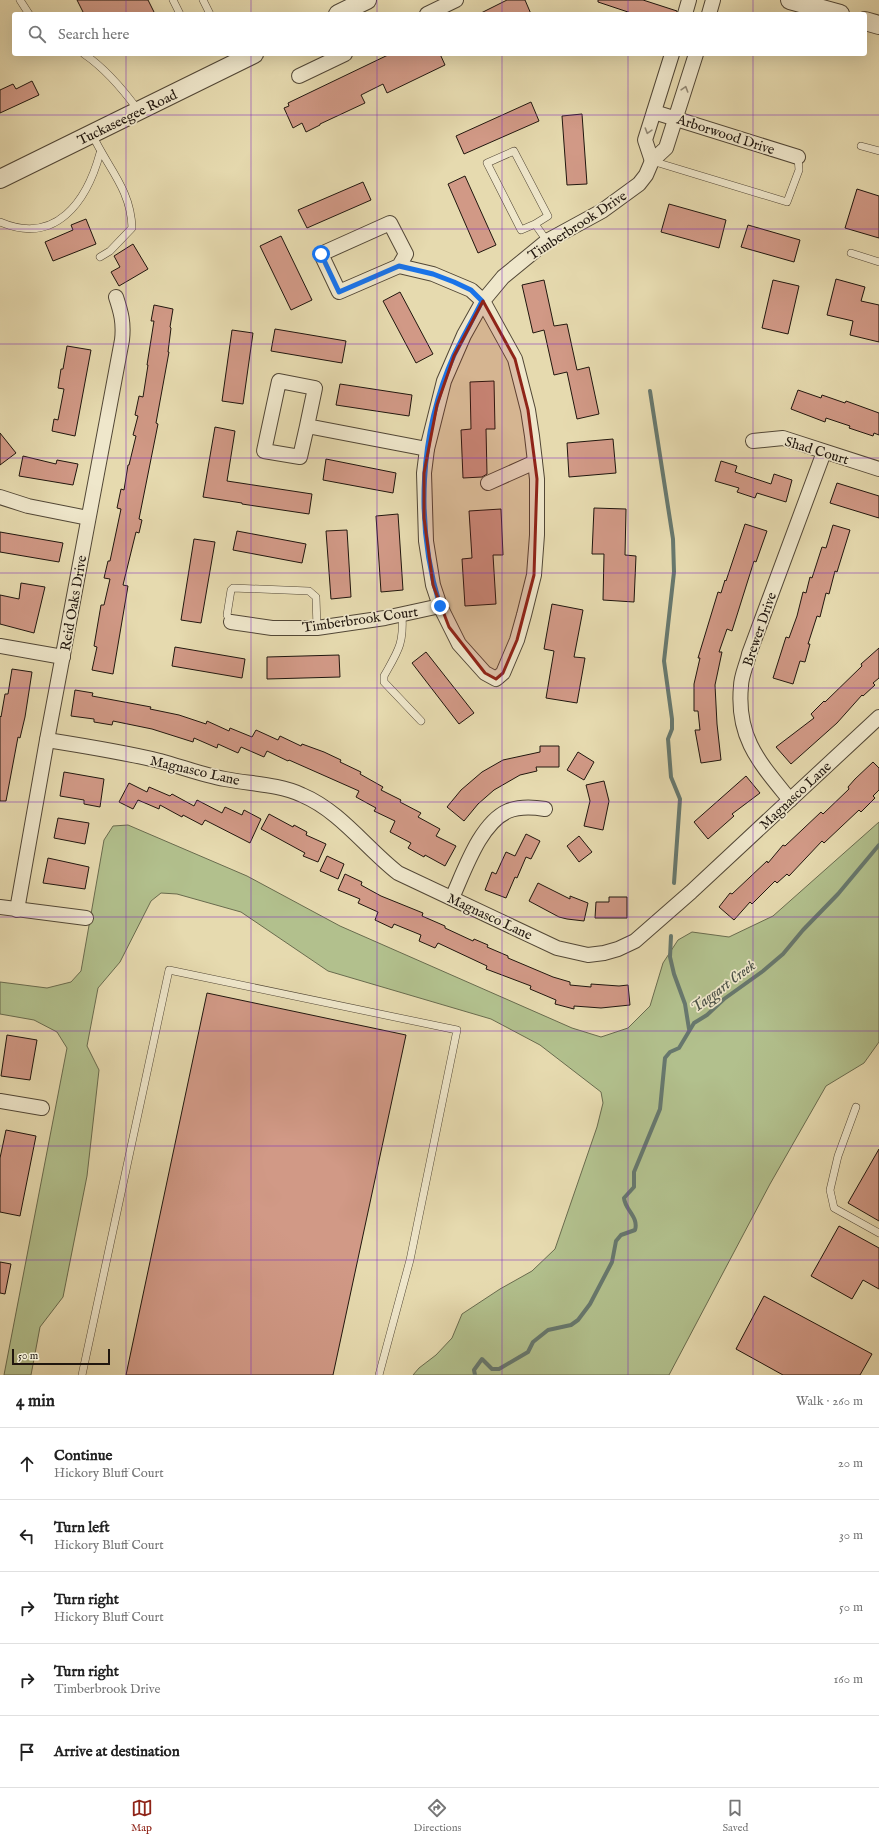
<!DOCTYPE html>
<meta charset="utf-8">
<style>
:root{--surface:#fff;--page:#f6f6f6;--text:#222;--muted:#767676;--line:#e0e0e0;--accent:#8f2418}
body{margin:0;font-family:"IM FELL English",serif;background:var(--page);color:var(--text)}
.scale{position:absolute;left:12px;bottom:10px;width:98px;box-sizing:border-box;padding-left:4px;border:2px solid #20160e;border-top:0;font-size:11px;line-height:14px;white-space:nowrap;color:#20160e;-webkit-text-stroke:3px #efe7cb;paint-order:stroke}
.stop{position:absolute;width:12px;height:12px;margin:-9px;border:3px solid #1a73e8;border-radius:50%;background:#fff}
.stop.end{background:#1a73e8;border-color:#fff;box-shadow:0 1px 4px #0008}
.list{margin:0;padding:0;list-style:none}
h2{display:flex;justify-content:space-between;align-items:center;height:52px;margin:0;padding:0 16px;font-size:17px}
h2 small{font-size:13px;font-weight:400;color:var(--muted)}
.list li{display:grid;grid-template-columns:26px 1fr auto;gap:12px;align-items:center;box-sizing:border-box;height:72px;padding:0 16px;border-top:1px solid var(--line)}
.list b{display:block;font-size:15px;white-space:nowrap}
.list p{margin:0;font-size:13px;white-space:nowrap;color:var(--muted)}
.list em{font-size:13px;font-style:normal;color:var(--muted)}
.icon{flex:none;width:22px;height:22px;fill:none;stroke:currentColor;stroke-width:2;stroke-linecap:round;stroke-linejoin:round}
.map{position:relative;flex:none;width:879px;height:1375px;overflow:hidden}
.search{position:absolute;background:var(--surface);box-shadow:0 4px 16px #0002;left:12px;right:12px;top:12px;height:44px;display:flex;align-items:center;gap:10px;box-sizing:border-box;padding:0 14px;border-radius:4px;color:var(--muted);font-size:15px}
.sheet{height:412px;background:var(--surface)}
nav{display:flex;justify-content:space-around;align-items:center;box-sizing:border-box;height:56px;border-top:1px solid var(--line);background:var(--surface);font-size:11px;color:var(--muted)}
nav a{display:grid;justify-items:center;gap:2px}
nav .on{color:var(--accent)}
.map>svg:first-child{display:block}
.green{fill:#b2c08d;stroke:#696b4e}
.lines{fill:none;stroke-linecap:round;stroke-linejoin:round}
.stream{stroke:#67786e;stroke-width:4}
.building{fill:#d19986;stroke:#20160e}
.service-casing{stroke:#524736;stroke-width:8}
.minor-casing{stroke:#524736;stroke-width:16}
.tertiary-casing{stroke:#524736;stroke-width:20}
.service{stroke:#efe7cb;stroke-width:7}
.minor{stroke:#efe7cb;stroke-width:14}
.tertiary{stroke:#efe7cb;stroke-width:18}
.oneway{stroke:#928976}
.route{stroke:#1a73e8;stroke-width:5}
.marked{fill:#8f2418;fill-opacity:0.2;stroke:#8f2418;stroke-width:3;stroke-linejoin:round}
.grid{fill:none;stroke:#7b2cbf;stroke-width:1;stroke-opacity:0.55}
.labels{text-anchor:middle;stroke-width:3.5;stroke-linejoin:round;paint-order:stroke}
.street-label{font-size:14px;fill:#20160e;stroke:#efe7cb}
.water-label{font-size:15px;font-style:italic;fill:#494f46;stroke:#efe7cb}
</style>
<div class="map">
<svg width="879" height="1375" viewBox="0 0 879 1375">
<rect width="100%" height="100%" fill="#e6daaf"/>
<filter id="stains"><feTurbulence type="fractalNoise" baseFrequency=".005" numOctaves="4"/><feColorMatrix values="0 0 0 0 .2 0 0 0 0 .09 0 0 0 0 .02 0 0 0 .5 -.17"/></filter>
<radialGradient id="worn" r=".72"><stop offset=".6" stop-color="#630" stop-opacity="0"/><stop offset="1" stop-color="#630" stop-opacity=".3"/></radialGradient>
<path class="green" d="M879,822V1042L864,1063L826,1086L770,1184L669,1375H413L419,1368L436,1355L452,1338L462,1314L500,1289L532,1271L555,1249L597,1127L603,1103L601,1092L540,1045L491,1019L328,971L241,912L177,894L161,893L151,901L120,962L98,988L87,1046L99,1070L87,1176L63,1297L40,1327L31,1375H4L67,1048L57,1032L34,1020L0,1014V982L47,988L71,982L81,971L104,840L113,826L128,825L247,876L340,926L572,1028L601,1037L628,1028L650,1006L663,963L678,940L692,932L729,937L773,916Z"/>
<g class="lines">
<g class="stream">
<path d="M650,391L673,539L674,572L664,661L672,719V729L668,739L671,777L680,799L674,883"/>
<path d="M671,936L670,957L674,974L685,1004L689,1029"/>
<path d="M475,1375L474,1370L482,1359L492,1369H499L528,1352L533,1342L548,1330L571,1325L578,1320L590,1304L612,1262L616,1241L621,1235L635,1230C639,1217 625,1210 624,1198L634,1187V1172L660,1109L665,1058L670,1052L679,1048L694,1023L707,1015L724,999L763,971L783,954L803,930L838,894L879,845"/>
</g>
</g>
<g class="building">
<path d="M77,0H148L155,14H84Z"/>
<path d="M507,0H525L531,14H479Z"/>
<path d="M598,0H643L677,11V14H634L598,2Z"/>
<path d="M390,54H440L445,65L387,93L383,84L361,95L365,103L320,124V125L306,132L302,123L293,128L284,108L289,106L288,103Z"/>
<path d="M32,81L39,95L0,113V90L13,84L16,89Z"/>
<path d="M531,102L539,121L464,154L456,136Z"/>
<path d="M582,114L587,184L567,185L562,116Z"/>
<path d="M465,176L496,245L478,253L448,184Z"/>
<path d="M363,182L371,200L307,228L298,210Z"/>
<path d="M857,189L879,196V238L845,228Z"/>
<path d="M669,204L726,220L719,248L661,232Z"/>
<path d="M86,219L96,244L53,261L45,242L73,230L71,225Z"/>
<path d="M748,225L800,240L794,262L741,247Z"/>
<path d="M281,236L312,300L291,310L260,246Z"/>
<path d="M133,244L148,269L119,286L111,272L120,267L114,256Z"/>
<path d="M836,279L865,287L861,301L879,305V342L850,335L853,321L827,315Z"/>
<path d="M544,280L554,326L567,324L577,370L589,367L599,414L577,419L567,372L554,375L544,330L533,333L522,285Z"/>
<path d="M773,280L799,286L788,334L762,328Z"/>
<path d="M400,292L433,354L416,363L383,301Z"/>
<path d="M154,305L173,309L170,327L171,328L168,352H169L156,423L158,424L139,519L142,520L139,533L136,532L123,585L128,586L113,674L92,670L97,647L94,646L101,605H104L110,579L104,578L108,561H110L121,509L117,508L121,489L124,490L128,465H129L136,436L133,435L138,416L135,415L139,396L143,397L148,365H147L154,321H151Z"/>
<path d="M275,329L346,341L342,363L271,351Z"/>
<path d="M232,330L253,333L243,404L222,401Z"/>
<path d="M67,346L91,350L75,436L52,431L54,419L58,420L64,389L58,388L61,369H63Z"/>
<path d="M494,381L495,429H486L487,474L482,477L463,478L461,430L471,429L470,382Z"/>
<path d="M340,384L412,395L409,416L336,405Z"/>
<path d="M798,390L821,398L822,395L845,403L846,401L879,413V435L874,433L873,436L849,428L850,426L826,418L825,422L791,409Z"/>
<path d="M215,427L235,431L227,481L312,494L309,514L242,504V503L203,497Z"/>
<path d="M0,433L16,453L0,465Z"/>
<path d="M613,439L616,473L569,477L567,443Z"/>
<path d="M23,456L56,464L57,460L78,464L73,485L19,476Z"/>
<path d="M326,459L396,473L393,493L323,480Z"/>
<path d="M721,461L737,466L735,472L771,484L774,474L792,480L786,502L757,493L755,498L737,492L739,488L715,481Z"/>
<path d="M837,483L879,496V518L830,503Z"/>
<path d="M594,508L626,509L625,555L636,556L634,602L603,600L604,554H592Z"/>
<path d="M501,509L503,555H493L496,604L465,606L462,559L472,558L469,511Z"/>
<path d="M398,514L403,590L381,592L376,516Z"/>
<path d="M745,524L767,531L756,562L754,561L732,631L727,629L719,652H722L715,685L717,724L721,760L701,763L695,730H700L698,711H694V684L700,658H698L718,592L721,593L725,580L726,581Z"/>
<path d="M833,525L850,530L837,572L835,571L829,594L826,593L820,617L817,616L808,644H810L805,662L800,661L793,684L773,678L786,637L789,638L797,616L803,592L806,593L810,577L812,578L822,547L826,548Z"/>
<path d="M347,530L351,597L331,599L326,531Z"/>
<path d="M237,531L306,544L302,563L233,550Z"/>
<path d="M0,532L63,543L59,562L0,552Z"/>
<path d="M194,539L215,542L201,623L181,620Z"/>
<path d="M21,583L45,587L34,633L0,624V595L19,599Z"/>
<path d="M552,604L583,610L574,657L585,658L577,703L546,698L554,651L544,649Z"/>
<path d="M175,647L245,659L242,678L172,666Z"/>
<path d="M879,648V678L873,683L875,685L863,696L862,695L837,723L791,764L776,747L814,718L811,714L824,701L825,702L862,666L861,664Z"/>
<path d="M426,652L474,713L459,724L412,663Z"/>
<path d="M339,655L340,677L267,679V657Z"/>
<path d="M12,669L32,672L25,717L20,738L18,737L6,801H0V716L1,717L5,694H8Z"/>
<path d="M75,690L93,693L92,696L151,707L150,709L179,715L206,724L207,721L229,731L230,728L252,737L256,730L278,740L280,736L301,746L302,744L324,752L341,760L340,762L361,772L360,774L383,787L381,790L401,800L400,802L421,813L418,817L440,829L436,836L456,846L445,866L425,855L424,857L408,848L411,843L390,832L395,821L374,811L376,808L356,797L359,791L289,760L288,761L267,751L264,757L241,747L238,753L218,744L217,748L194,738L193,742L152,729L113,721L112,725L94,722V719L71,716Z"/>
<path d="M540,746H559V767H536L537,771L520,775L494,790L478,804L464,821L447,807L461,790L482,772L503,760L540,752Z"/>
<path d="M578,752L594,762L584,780L567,770Z"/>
<path d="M873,762L879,768V790L873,796L875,798L861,812L859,810L824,843L822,841L789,876L787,874L777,883L775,881L752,904L750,902L734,920L719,907L730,893L732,894L767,861L768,863L783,845L785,846L821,812L823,814L849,789L848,787L855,779Z"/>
<path d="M64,772L104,779L100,807L84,804V800L60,796Z"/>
<path d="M746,776L760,793L732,814L734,816L708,839L694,822Z"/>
<path d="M604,781L609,801L603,830L584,826L590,801L586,785Z"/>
<path d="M129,783L147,792L149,787L170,796L172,794L194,806L197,800L222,813L225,807L242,815L244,810L261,819L250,843L205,820L202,825L183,815L182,817L160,805L159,809L138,800L133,809L119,802Z"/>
<path d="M269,814L293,827L294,825L307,832L306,835L326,844L318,862L303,856L305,853L261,829Z"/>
<path d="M58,818L89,823L85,844L54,838Z"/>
<path d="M526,834L540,841L531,859L526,857L517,878L515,877L506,898L485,890L492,872L496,874L506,852L515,856Z"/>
<path d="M579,836L592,852L579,862L567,846Z"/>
<path d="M327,856L344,864L338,879L320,871Z"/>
<path d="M48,858L89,867L85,889L43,883Z"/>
<path d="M345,874L362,882L361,885L381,896L423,913L422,916L445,926V928L473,941L474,939L488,945L487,947L508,956V958L553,977L570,982V985L591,987V984L619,986L628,985L630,1005L601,1008L574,1006V1009L555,1004L556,1000L530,989L531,986L486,969L487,966L438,943L435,948L419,941L421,935L394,924L392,928L375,920L378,912L358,903L360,899L338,890Z"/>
<path d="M538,883L570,899V896L588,903L584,921L567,919L559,917L529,901Z"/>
<path d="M609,897H627V918H595L596,902H609Z"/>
<path d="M207,993L406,1035L333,1375H126Z"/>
<path d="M7,1035L37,1040L30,1080L1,1076Z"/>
<path d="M6,1130L36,1136L20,1216L0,1212V1158Z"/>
<path d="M879,1149V1221L848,1203Z"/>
<path d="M839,1226L879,1248V1289L863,1280L852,1299L811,1276Z"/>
<path d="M0,1262L11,1264L5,1294L0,1293Z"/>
<path d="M764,1296L872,1354L860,1375H783L736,1349Z"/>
</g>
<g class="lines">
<defs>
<g id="service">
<path d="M20,0L29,14"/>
<path d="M173,0L180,14"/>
<path d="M203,0L210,14"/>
<path d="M84,54C106,69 122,88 138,110"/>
<path d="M92,134C107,167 131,189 132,228L110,251L100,257"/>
<path d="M861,146L879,151"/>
<path d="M652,161L787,202L799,170L798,157"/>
<path d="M0,222C56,246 87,201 100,153"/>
<path d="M535,224L548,216L514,151L487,163L521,230L535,224L547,241"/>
<path d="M851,253L879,262"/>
<path d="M402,615C404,644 398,651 384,676V682L421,721"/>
<path d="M231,622L227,615L231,590L233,588L309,591L316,597L317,628"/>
<path d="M856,1107L838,1156L830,1190L834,1208L879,1233"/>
<path d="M82,1375L169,970L457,1030L410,1260L379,1375"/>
</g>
<g id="minor">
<path d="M427,14L456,0"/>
<path d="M685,14L689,0"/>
<path d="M709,14L713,0"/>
<path d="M299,76L345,54"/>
<path d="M654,112L798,157"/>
<path d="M652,161L645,140L672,54"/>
<path d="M399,266L406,254L390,223L321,254L339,292L399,266L433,274L471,290L483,301L515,359L528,410L532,436L537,479V535L534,575L524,615L517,640L503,673L496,679L485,673L459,644L440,606L433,585L426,541L424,473L427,449L444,381L464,335L483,301L503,277L547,241L602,211L639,184L646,175L652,161L666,148L696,54"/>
<path d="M307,426L315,388L279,381L264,451L300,457L307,426L427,449"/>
<path d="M753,441L783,438L879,469"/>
<path d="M488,483L535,462"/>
<path d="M0,497L28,506L88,518"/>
<path d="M231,622L272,628H317L385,618L440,606"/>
<path d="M0,646L63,657"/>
<path d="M47,740C85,746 123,752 160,761C182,767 203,775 225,779C250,784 278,784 302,795C340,811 366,848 398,873L557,948L588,955L604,953L618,949L635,941L691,892L879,717"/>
<path d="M790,800C760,763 736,738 741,686C741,676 747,664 749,654L824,452"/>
<path d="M452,898C464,872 480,823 508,811C520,806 533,807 545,809"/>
<path d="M0,907L86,918"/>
<path d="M17,910L47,740L122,340C124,323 121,312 116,297"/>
<path d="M0,1101L42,1108"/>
</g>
<g id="tertiary">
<path d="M790,0L840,14"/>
<path d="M338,14L367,0"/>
<path d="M865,21L879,25"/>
<path d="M0,179L254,54"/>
</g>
</defs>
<use href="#service" class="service-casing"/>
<use href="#minor" class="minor-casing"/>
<use href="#tertiary" class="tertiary-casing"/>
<use href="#service" class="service"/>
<use href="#minor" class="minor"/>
<use href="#tertiary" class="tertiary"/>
</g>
<defs><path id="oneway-chevron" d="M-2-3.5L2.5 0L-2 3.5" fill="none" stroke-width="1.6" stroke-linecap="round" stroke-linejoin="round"/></defs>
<g class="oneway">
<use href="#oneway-chevron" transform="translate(685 89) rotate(-73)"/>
<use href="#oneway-chevron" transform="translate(648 131) rotate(107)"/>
</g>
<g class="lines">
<path class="route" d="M321,254L339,292L399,266L433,274L454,282L471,290L482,301C473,319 463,337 454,355C419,434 415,524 440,606"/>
</g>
<path class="marked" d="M483,301L515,359L528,410L537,479L534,575L517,640L503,673L496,679L485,673L449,627L433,585L424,518V473L437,405L454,356Z"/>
<path class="grid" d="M126,0V14M251,0V14M377,0V14M502,0V14M628,0V14M753,0V14M126,54V1375M251,54V1375M377,54V1375M502,54V1375M628,54V1375M753,54V1375M0,115H879M0,229H879M0,344H879M0,458H879M0,573H879M0,688H879M0,802H879M0,917H879M0,1031H879M0,1146H879M0,1260H879"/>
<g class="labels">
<g class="street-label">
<text transform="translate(127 117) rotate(-26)" y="5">Tuckaseegee Road</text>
<text transform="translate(726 134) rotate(18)" y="5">Arborwood Drive</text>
<text transform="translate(577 225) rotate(-33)" y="5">Timberbrook Drive</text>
<text transform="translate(817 450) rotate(17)" y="5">Shad Court</text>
<text transform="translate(73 603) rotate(-80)" y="5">Reid Oaks Drive</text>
<text transform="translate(360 619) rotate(-8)" y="5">Timberbrook Court</text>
<text transform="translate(759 629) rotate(-71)" y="5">Brewer Drive</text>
<text transform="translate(195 770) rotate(13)" y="5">Magnasco Lane</text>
<text transform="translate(795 795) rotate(-43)" y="5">Magnasco Lane</text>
<text transform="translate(490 916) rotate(25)" y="5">Magnasco Lane</text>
</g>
<g class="water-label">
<text transform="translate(723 986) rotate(-37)" y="5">Taggart Creek</text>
</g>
</g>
<rect width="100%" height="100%" filter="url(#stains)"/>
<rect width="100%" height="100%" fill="url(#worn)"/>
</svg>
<div class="scale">50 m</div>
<div class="stop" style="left:321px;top:254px"></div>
<div class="stop end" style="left:440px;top:606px"></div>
<div class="search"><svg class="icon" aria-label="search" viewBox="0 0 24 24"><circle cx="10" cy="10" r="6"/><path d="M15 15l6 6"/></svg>Search here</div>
</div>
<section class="sheet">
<h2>4 min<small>Walk · 260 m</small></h2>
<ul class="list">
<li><svg class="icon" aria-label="ahead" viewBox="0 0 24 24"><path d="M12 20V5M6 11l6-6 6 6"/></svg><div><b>Continue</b><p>Hickory Bluff Court</p></div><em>20 m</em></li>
<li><svg class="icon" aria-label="left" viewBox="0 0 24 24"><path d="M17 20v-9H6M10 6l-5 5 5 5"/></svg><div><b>Turn left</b><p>Hickory Bluff Court</p></div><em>30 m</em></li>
<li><svg class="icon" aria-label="right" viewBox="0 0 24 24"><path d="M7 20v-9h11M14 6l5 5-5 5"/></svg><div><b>Turn right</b><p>Hickory Bluff Court</p></div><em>50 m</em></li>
<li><svg class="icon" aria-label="right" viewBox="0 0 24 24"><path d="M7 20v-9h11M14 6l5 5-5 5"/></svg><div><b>Turn right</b><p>Timberbrook Drive</p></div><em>160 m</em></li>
<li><svg class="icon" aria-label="arrive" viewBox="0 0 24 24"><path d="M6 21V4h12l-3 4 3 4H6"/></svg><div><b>Arrive at destination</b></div></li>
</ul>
</section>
<nav>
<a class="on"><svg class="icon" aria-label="map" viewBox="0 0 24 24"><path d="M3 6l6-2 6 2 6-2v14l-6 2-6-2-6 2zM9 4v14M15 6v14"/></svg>Map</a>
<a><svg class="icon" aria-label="directions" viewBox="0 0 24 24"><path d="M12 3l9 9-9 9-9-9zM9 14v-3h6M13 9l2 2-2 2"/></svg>Directions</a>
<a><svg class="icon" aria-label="saved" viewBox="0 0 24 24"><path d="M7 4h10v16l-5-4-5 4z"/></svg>Saved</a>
</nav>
